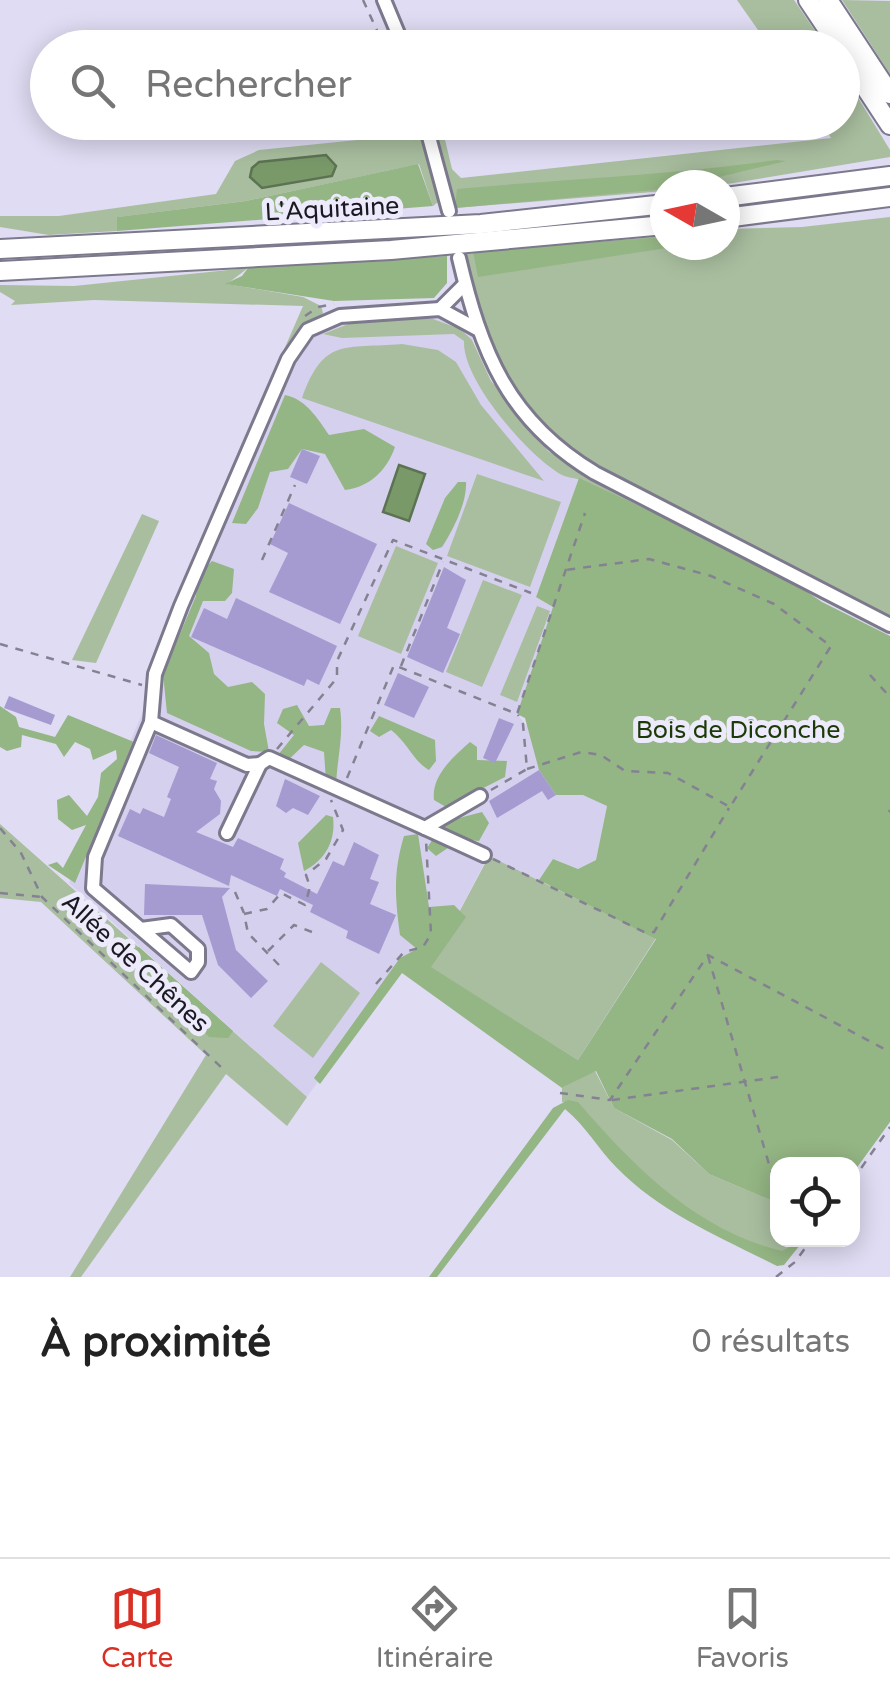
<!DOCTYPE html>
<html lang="fr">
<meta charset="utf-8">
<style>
:root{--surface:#fff;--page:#f2f2f2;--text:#222;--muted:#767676;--line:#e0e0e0;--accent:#d93025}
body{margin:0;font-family:"Varela Round",sans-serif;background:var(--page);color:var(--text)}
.controls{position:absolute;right:30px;bottom:30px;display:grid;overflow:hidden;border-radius:20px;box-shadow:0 5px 25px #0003}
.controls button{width:90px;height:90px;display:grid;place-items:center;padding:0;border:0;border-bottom:2px solid var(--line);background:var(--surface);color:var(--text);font:50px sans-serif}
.compass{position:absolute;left:650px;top:170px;width:90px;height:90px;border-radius:50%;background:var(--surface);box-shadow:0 5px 25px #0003;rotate:279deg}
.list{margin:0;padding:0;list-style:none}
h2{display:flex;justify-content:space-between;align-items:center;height:130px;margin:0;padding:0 40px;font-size:42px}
h2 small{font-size:32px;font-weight:400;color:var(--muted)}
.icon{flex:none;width:55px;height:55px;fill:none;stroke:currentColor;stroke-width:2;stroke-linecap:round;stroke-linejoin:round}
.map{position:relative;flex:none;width:890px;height:1277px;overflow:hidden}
.search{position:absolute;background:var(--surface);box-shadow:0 5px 25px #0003;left:30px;right:30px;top:30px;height:110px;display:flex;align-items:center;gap:25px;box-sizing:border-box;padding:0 35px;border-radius:55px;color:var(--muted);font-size:38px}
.sheet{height:280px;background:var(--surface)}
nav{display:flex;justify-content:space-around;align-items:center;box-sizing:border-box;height:140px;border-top:2px solid var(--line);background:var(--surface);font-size:28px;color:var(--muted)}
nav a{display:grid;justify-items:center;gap:5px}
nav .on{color:var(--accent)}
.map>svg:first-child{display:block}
.built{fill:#d5d0ee}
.green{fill:#a9be9f}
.forest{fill:#94b584}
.water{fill:#799969;stroke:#5c7353;stroke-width:2.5}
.building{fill:#a59bd1}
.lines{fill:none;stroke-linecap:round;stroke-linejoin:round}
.minor-casing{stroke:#7c798d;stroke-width:18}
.highway-casing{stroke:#7c798d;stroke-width:22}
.path{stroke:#848292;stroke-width:2.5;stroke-dasharray:8 8;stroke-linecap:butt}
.minor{stroke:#fff;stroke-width:12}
.highway{stroke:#fff;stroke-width:18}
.labels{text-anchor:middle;stroke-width:10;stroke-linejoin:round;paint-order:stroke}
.street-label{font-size:25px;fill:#1a1921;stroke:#edeafc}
.park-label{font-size:25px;fill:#1b3a05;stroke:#edeafc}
</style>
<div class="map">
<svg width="890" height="1277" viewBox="0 0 890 1277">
<rect width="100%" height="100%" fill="#dfdcf3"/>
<path class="built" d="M440,309L477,329L471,343L505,413L579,478L536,596L554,606L517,714L583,795L607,805L596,860L578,869L553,859L539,880L488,856L430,967L397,971L307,1097L69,883L308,330L340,316Z"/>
<g class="green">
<path d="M737,0H794L826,47H770Z"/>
<path d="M842,0L890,1V74Z"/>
<path d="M843,73L890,150V157L721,185H665V191L455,208L434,123H441L452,169L461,178L831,138L822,123L842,122Z"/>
<path d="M404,123H418L438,202L433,206L419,164L246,201L118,217L117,231L49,235L0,227V216H59L216,194L235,161L259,150L406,135Z"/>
<path d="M890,217V617L570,453L511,391L486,342L464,254L665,236V245H725V229L802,227Z"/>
<path d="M248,268L227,284L303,297L321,306L323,313L300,337L207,540L202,538L303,306L94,300L11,305L15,301L0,292V285L74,286Z"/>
<path d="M402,316L433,319L460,329L472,340L491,381L548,451L647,511C626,501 605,490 584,481C577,478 568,478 562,475C528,456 462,380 464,341L454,334L342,338L323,334L351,323Z"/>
<path d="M402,344L438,350L456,362L481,405L544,481L302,398C324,337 344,349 402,344Z"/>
<path d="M477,474L561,502L530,587L447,556Z"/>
<path d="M142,514L159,521L96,663L72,660Z"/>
<path d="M396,546L438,563L401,654L358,636Z"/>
<path d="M483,580L522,595L482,687L446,672Z"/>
<path d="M537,606L550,611L517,702L500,695Z"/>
<path d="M0,824L307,1097L287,1126L226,1074L81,1277H70L206,1055L41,902L0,898Z"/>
<path d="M489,856L656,938L578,1060L430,967Z"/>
<path d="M321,962L360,993L313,1058L273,1026Z"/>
<path d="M595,1071L614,1108L672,1140L709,1174L777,1203L778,1240H798L782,1256L772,1255L665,1199L573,1104L562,1102V1088Z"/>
</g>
<g class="forest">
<path d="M776,160L786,161L694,183L665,185V189L455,208L457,189C564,179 671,175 776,160Z"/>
<path d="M418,164L433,206L117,231V217L246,201Z"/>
<path d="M665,237V245H686L478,277L473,251Z"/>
<path d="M447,256V283L434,298L334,301L225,284L242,276L248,268Z"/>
<path d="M285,395C306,399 318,419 329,435L364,429L395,447C387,470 370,487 345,490L325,454L302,449L288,469L270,472L258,508L246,524L232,523Z"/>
<path d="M579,478L767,565L822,602L890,636V1122L853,1173L852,1164H778L777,1203L709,1174L672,1139L614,1108L596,1071L562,1088L402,973L320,1084L314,1078L400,958L417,949L400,935C395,898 393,872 404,836L418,834L429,907L454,905L466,917L431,967L578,1060L656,939L539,880L553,859L578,869L596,860L607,806L583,795H556L539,770L525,718L517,714L553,607L536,597Z"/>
<path d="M458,482H466C467,503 453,530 442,547L433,550L426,544L445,498Z"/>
<path d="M212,561L234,569L232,593L225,601H203L189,636L209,653L214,674L228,687L252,682L265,694L264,724L269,752L251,751L167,713L163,674L196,596L198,575Z"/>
<path d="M297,705L309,726L324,725L331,708H340C344,736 337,758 336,786L326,781L324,752L304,745L284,764L274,760L294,735L277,723L283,709Z"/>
<path d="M0,706L16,717L19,727L55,737L68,715L134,742L75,883L48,865L57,862L63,868L86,825L72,830L58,819L57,800L69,795L87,816L98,797L101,773L117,759L116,750L93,760L90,749L75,742L64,757L56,744L22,735L21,747L7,751L0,747Z"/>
<path d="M379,716L435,740L436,761L429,770C413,761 408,743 391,730L379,737L370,731Z"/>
<path d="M470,742L477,747V760L507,761L505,777L446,807L434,800C431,776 453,757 470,742Z"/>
<path d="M482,812L489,823L479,841L461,839L436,856L427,848L444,822Z"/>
<path d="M326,815L333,817C336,841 325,860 304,871L298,843Z"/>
<path d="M139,947L233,1031L228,1038L209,1037L127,950Z"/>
<path d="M568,1100L578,1102C633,1166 697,1231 782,1251L804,1240L784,1265L777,1266C722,1238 661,1213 617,1168C598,1149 586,1126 565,1109L437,1277H429L553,1108Z"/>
</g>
<g class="water">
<path d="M326,155L336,166L332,176L262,188L250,177L252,168L259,162Z"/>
<path d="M399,465L425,474L409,521L383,512Z"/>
</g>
<g class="building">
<path d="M302,449L320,456L307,484L290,477Z"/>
<path d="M289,503L377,544L340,624L269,592L288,553L270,544Z"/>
<path d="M444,567L466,580L447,628L460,634L443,673L407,657Z"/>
<path d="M236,598L337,646L319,685L307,679L304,686L191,637L204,608L227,619Z"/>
<path d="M398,673L429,687L414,718L384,705Z"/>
<path d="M9,696L55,715L51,725L4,708Z"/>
<path d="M499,718L514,724L495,763L483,758Z"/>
<path d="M156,735L217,763L210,779L217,781L214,789L221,801L220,814L196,832L233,847L238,838L284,859L280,869L286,873L284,877L317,894L333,861L344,866L354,842L379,855L370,879L379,882L370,904L396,915L379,954L346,938L348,931L310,912L313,905L280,889L277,896L231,875L229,886L118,836L130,809L140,814L143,808L164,817L171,799L167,797L179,767L149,753Z"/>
<path d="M539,770L556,795L548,800L542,791L497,818L489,801Z"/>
<path d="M285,779L320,796L308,815L293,808L286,813L276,806Z"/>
<path d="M145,884L230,888L222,897L236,950L268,981L251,998L218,965L202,915H144Z"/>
</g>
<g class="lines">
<defs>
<g id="minor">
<path d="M384,0L404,48"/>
<path d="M425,122L449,211"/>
<path d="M459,258C481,352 508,421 595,473L890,625"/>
<path d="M440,309L465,284"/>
<path d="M260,764L269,758L425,828L480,796"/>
<path d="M425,828L484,855"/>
<path d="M227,833L260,764L247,765L151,722L155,674L181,606L288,359L308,330L340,316L440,309L477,329"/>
<path d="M141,929L171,925L198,949V962L191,972L93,888L95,857L151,722"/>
</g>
<g id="highway">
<path d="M808,0L840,48"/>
<path d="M828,0L890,94"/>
<path d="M842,52L890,125"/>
<path d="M725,197L890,176"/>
<path d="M725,218L890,197"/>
<path d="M0,249L481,224L665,204"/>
<path d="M0,271L391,250L665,225"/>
</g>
</defs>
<use href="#minor" class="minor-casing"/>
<use href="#highway" class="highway-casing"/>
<g class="path">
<path d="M363,0L385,48"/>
<path d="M411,122L416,140"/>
<path d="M305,316L318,307L334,304"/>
<path d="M262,560L295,485"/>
<path d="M0,644L142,685"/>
<path d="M401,666L443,562"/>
<path d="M870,675L890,697"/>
<path d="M277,749L337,678V661L393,540L531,593"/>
<path d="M527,769L581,752L601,755L625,771L668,773L730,807L831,646L774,604L711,576L649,559L565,570"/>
<path d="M347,778L394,665L517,714L585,513"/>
<path d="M491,790L527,769L523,724L518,715"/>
<path d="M889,812L890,810"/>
<path d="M0,828L21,853L42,897L222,1068"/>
<path d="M493,859L646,933L654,932L729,808"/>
<path d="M235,892L244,913"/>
<path d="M0,893L42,897"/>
<path d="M268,951L294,925L312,932"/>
<path d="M708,956L778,1195"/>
<path d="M279,965L248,933L244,914L267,909L281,893L305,905L310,887L306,875L326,859L343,830L331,800"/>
<path d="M376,984L404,952L423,947L431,934L426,840"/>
<path d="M560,1093L610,1100L708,955L890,1052"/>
<path d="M612,1100L778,1077"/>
<path d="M852,1181L890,1127"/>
<path d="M776,1277L795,1262L811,1240"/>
</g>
<use href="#minor" class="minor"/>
<use href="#highway" class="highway"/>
</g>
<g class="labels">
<g class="street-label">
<text transform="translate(332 208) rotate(-3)" y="9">L'Aquitaine</text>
<text transform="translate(136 962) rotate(43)" y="9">Allée de Chênes</text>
</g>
<g class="park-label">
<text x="738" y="738">Bois de Diconche</text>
</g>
</g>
</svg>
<div class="controls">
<button><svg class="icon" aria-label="locate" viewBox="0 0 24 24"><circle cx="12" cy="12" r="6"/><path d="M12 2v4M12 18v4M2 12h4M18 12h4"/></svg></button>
</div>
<svg class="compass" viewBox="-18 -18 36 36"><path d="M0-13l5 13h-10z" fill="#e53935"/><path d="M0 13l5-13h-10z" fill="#767676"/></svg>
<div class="search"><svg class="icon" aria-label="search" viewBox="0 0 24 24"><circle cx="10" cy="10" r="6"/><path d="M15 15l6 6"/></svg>Rechercher</div>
</div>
<section class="sheet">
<h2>À proximité<small>0 résultats</small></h2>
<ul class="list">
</ul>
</section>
<nav>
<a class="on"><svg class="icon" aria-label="map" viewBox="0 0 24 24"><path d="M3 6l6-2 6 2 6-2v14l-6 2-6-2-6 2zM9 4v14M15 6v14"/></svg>Carte</a>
<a><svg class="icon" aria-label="directions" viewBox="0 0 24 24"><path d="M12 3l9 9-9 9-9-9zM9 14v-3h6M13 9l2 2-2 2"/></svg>Itinéraire</a>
<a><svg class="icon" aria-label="saved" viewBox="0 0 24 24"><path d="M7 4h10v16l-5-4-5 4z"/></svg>Favoris</a>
</nav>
